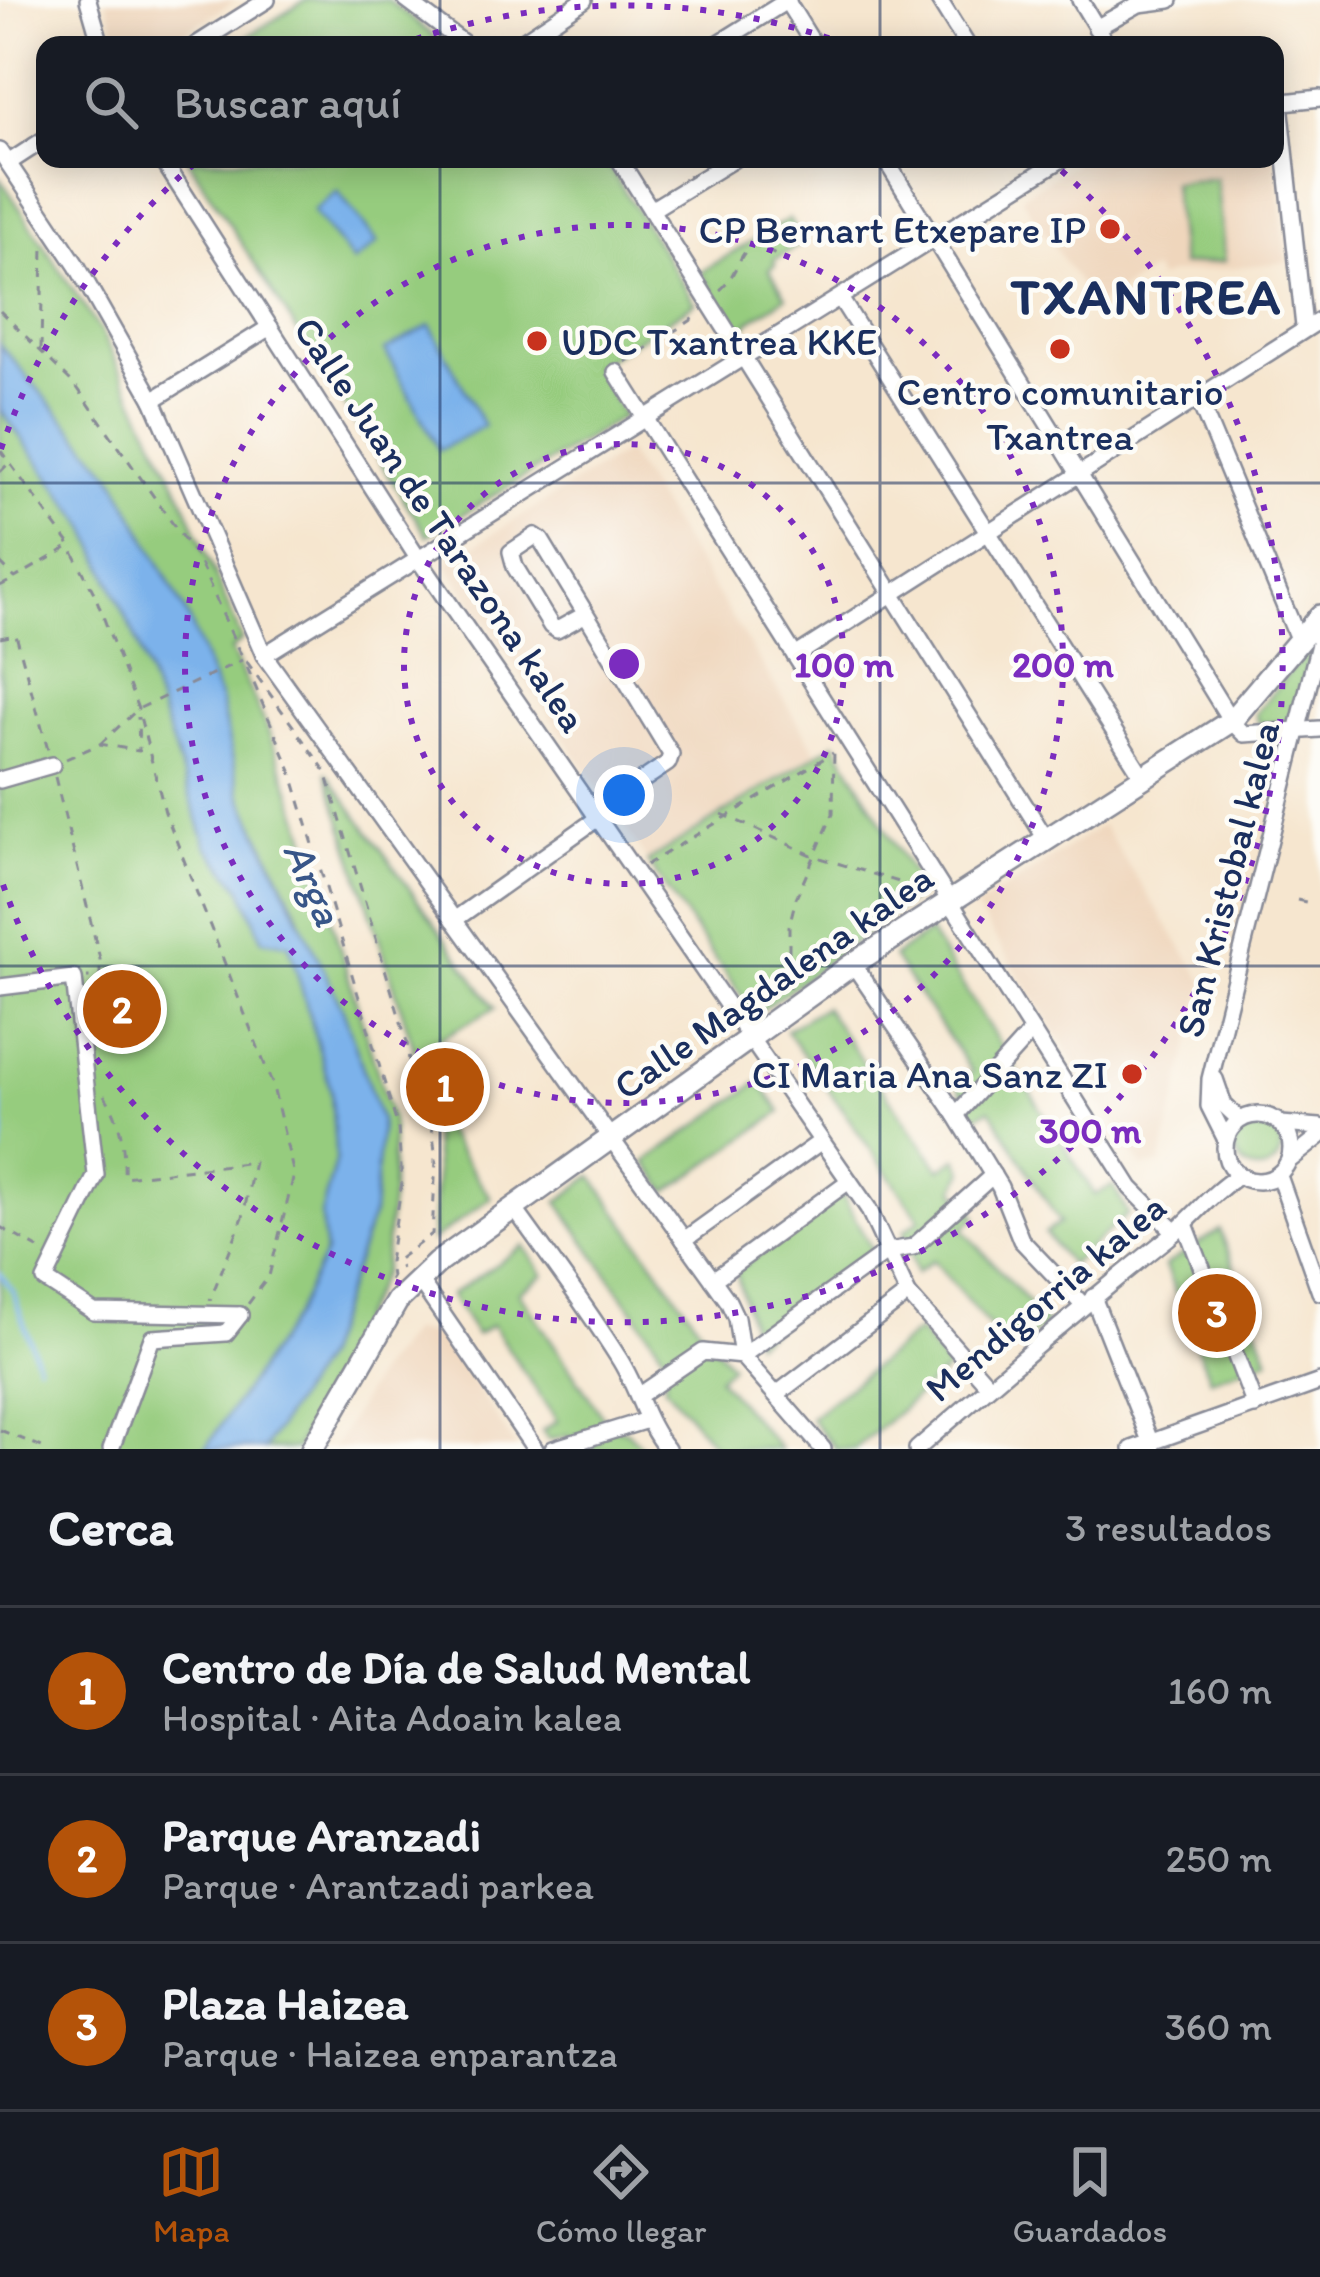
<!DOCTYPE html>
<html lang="es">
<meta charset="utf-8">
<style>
:root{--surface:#171b24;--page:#20242c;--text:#f1f3f6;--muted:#9ea1a6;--line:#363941;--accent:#b45309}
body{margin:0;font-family:Itim,sans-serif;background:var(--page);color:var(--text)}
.you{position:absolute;left:624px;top:795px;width:42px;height:42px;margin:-30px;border:9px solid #fff;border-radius:50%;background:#1a73e8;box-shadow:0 0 0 18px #1a73e833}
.badge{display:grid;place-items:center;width:78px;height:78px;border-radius:50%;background:var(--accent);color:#fff;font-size:39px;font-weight:700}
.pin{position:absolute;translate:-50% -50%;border:6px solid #fff;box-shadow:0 3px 12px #0006}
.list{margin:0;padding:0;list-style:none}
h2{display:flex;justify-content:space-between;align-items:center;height:156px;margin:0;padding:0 48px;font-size:51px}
h2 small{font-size:39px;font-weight:400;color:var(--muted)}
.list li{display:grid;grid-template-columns:78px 1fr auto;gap:36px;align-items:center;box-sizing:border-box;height:168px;padding:0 48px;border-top:3px solid var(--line)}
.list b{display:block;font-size:45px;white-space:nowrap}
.list p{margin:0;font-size:39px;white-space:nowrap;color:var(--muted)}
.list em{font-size:39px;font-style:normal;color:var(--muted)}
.icon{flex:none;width:66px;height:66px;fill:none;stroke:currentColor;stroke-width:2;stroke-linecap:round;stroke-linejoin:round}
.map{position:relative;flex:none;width:1320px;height:1449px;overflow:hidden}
.search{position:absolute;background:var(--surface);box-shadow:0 6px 30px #0003;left:36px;right:36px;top:36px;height:132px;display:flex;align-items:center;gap:30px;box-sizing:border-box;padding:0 42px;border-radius:24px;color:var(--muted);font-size:45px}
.sheet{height:660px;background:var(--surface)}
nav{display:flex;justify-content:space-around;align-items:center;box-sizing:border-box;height:168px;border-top:3px solid var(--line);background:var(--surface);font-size:33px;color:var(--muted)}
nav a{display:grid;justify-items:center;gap:6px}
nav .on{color:var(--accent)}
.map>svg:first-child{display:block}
.built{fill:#efd6bc}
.green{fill:#96cc7e;stroke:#587e6e;stroke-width:3}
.water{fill:#7cb2eb;stroke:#4c70a4;stroke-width:3}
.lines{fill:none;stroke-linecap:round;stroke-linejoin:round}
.stream{stroke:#7cb2eb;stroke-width:4.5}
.minor-casing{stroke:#888a96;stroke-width:20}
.major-casing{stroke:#888a96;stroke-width:26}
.path{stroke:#888a96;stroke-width:3;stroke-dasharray:9 9;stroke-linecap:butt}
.minor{stroke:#fff;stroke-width:15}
.major{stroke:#fff;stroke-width:21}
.grid{fill:none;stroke:#1b2f5e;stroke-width:3;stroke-opacity:0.55}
.ring{fill:none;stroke:#7b2cbf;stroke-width:6;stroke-dasharray:6 12}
.poi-dot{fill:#c8321e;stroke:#fdfcf7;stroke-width:4.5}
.labels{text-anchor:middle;stroke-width:9;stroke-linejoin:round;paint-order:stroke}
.poi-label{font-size:39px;fill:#1b2f5e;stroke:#fdfcf7;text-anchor:end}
.street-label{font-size:39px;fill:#1b2f5e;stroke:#fdfcf7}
.water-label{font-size:42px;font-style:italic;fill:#385688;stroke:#fdfcf7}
.district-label{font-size:51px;font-weight:bold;letter-spacing:3px;fill:#1b2f5e;stroke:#fdfcf7}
.centre{fill:#7b2cbf;stroke:#fdfcf7;stroke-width:6}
.ring-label{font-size:36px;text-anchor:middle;font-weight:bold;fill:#7b2cbf;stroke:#fdfcf7;stroke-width:9;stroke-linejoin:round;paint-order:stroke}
</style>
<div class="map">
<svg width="1320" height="1449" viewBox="0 0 1320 1449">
<rect width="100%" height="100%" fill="#fdfcf7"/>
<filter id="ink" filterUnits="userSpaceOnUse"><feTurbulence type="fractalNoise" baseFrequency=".00833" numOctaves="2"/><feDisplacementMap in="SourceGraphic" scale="24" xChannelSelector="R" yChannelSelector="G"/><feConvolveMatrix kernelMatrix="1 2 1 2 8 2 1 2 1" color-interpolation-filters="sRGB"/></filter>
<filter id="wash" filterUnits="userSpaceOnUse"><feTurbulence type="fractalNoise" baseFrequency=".004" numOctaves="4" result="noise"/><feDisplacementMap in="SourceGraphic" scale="48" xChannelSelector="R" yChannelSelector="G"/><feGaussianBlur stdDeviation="2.7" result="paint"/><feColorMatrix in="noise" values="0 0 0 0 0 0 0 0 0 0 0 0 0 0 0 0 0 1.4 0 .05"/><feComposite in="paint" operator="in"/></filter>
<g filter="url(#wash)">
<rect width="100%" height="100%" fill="#f6e6cf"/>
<g class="built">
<path d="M106,0H236L164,45H120Z"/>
<path d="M1275,157L1287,262L1169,274L1158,279L1153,270L1094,306L1021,197L1081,159Z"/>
<path d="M626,451L817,752L647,860L446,563Z"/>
<path d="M1102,825L1205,983L1160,1165L1142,1167L976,908Z"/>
<path d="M411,1331L433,1334L447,1343L517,1449H333L378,1372Z"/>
</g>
<g class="green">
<path d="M306,0H388L445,45H234Z"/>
<path d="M188,159H604L695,303L594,367L624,416L427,536Z"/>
<path d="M0,178L102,334L181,493L242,640L231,650L265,723L300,816L392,1120V1192L383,1272L296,1449H264L323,1356L373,1214L300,916L240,794L220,700L190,621L113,476L0,345Z"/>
<path d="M1216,178L1225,261L1181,265L1172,183Z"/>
<path d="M789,219L804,242L774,260L775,265L769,269L786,297L750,321L740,337L701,272Z"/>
<path d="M0,409L87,527L138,644L207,846L242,889L263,940L289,943L331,1091L336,1159L321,1215L325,1253L295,1315L205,1449H9L0,1442Z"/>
<path d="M1313,643L1294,717L1284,723H1258L1255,714Z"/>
<path d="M835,743L923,892L755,1015L647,862Z"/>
<path d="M326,772L495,1008L415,1052Z"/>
<path d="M929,932L1095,1195L1113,1185L1128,1214L1070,1265L1045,1233L1060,1223L990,1109L974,1118L957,1084L972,1072L893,957Z"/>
<path d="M824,1007L940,1169L957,1158L964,1171L955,1189L977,1216L963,1229L1047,1324L1013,1349L1005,1345L933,1260L916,1273L904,1231L920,1219L786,1030Z"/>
<path d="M759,1082L781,1112L668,1192L646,1162Z"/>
<circle cx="1258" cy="1147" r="23"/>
<path d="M432,1125L442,1127L491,1198L432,1241L436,1183Z"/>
<path d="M592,1176L710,1342L731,1365L718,1378L780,1449H717L665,1387V1356L558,1202Z"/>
<path d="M841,1193L875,1255L755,1342L736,1271Z"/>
<path d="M1220,1230L1269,1359L1210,1379L1165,1266Z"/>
<path d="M524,1246L544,1275L519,1292L608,1425L627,1431L644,1449H576L569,1436L548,1440L542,1431L557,1421L492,1325L476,1335L450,1295Z"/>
<path d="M918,1331L948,1369L855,1449H836L810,1418Z"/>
</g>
<g class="water">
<path d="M337,191L378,243L353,262L313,211Z"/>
<path d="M430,325L484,426L439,450L385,350Z"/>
<path d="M0,345L113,476L190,621L220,700L240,794L343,1010L381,1121L373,1213L323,1356L264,1449H205L295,1315L325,1253L321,1215L336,1159L331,1091L289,944L263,940L242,889L207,846L138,644L87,527L0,409Z"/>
</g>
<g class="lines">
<g class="stream">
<path d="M0,1094L4,1132L0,1157"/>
<path d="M0,1273L13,1292L38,1364"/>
</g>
</g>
</g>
<g filter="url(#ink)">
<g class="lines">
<defs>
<g id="minor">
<path d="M88,0L101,45"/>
<path d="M406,0L466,45"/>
<path d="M786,0L814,45"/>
<path d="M939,0L967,45"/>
<path d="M1080,0L1107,45"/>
<path d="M1096,28L1139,4L1170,0"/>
<path d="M196,45L267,0"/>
<path d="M517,45L584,0"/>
<path d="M716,45L788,0"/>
<path d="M1275,103L1320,98"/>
<path d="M1280,103L1304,327"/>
<path d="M0,151L77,266L153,400L264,655L728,1301L736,1318L742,1356L823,1449"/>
<path d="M162,159L419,560L868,1208L908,1294L989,1386"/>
<path d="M619,159L1046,839"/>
<path d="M885,159L1231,721L1244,734L1320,729"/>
<path d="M8,163L45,139"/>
<path d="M651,210L734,159"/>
<path d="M840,298L1143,777"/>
<path d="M616,372L1131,1188L1175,1232"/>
<path d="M1198,398L1299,641"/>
<path d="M153,400L270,327"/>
<path d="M586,614L557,630L551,626L515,567L511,552L535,536L541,540L666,746L671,754L668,763L594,813"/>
<path d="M264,655L1062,159"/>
<path d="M795,656L1320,320"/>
<path d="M0,780L52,765"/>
<path d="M454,920L598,818"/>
<path d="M853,964L956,1115L1000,1187L1021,1240L1083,1305"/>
<path d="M0,987L74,978L96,1175L45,1280L94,1312L240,1315"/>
<path d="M1215,1079L1224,1105L1239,1119"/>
<circle cx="1258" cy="1148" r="33"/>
<path d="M956,1115L1032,1031"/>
<path d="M1281,1124L1320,1127"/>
<path d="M1225,1138L1209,1106L1210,1079L1320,640"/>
<path d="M1291,1159L1320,1136"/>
<path d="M1279,1176L1320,1292"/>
<path d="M514,1208C549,1257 586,1306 618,1357C638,1387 644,1422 667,1449"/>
<path d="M1185,1224L1255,1406"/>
<path d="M684,1240L820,1142"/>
<path d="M419,1280L535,1449"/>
<path d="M713,1280L849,1181"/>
<path d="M1093,1297L1152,1446"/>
<path d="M777,1394L908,1294"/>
<path d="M640,1395L703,1352L742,1356L888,1251L913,1247L993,1175"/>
<path d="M111,1449L152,1338L226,1333L240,1315"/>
<path d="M553,1449L647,1420"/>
<path d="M917,1449C1000,1377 1082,1306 1168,1238C1193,1218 1211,1193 1238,1176"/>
<path d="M1132,1449L1320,1382"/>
</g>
<path id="major" d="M312,1449L397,1301L437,1263L853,964L1231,721L1320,616"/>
</defs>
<use href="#minor" class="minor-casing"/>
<use href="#major" class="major-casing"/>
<g class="path">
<path d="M720,290C736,277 738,254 753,244L780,257"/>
<path d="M0,311L76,386L199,561L239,651L326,772L407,1042L412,1088L432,1125L436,1160L432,1234L397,1260L401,1269"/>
<path d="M41,349L43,244"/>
<path d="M625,362L698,316"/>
<path d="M0,450L68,542L95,595L138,709L165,812L272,1083L294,1175L269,1276L248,1304"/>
<path d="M0,472L10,462"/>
<path d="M0,563L15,578L67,548"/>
<path d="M0,586L14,579"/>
<path d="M0,638L16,635L48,750"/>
<path d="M247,667L291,771L398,1128L402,1182L389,1262L391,1277L386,1284"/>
<path d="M100,744L138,709L242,660"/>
<path d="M66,759L100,744L139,751L138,717"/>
<path d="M55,777L100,959V977H87"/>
<path d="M722,814L814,856L925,890"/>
<path d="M646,865L833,753"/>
<path d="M1297,900L1306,902"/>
<path d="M789,988V926L796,898L833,814L834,748"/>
<path d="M96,1028L100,977"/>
<path d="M104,1095C121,1119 125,1149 124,1177L254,1162L243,1217L210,1300"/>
<path d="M0,1227L41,1250"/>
<path d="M0,1430L47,1449"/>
</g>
<use href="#minor" class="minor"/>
<use href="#major" class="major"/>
</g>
</g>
<path class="grid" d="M440,0V45M880,0V45M440,159V1449M880,159V1449M0,483H1320M0,966H1320"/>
<g class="ring">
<circle cx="624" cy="664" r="220"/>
<circle cx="624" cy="664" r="439"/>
<path d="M1 449A659 659 0 0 1 200 159M399 45A659 659 0 0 1 849 45M1048 159A659 659 0 1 1 1 879"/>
</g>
<g class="poi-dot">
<circle cx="1110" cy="229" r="12"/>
<circle cx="537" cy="341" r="12"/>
<circle cx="1060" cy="349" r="12"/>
<circle cx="1132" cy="1074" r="12"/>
</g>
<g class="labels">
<g class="poi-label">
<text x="1086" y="243">CP Bernart Etxepare IP</text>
<text x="561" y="355" text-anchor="start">UDC Txantrea KKE</text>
<text x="1060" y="405" text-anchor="middle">Centro comunitario<tspan x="1060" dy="45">Txantrea</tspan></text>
<text x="1108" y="1088">CI Maria Ana Sanz ZI</text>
</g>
<g class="street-label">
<text transform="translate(441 524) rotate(56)" y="14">Calle Juan de Tarazona kalea</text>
<text transform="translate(1227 879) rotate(-76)" y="14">San Kristobal kalea</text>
<text transform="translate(773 981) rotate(-35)" y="14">Calle Magdalena kalea</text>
<text transform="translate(1045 1297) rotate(-40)" y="14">Mendigorria kalea</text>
</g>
<g class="water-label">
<text transform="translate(314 883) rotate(66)" y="15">Arga</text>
</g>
<g class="district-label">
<text x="1147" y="314">TXANTREA</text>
</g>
</g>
<circle cx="624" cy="664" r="18" class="centre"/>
<g class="ring-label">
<text x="844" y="677">100 m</text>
<text x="1063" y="677">200 m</text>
<text x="1090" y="1143">300 m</text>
</g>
</svg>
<div class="you"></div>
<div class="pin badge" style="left:445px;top:1087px">1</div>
<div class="pin badge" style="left:122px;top:1009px">2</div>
<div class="pin badge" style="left:1217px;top:1313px">3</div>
<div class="search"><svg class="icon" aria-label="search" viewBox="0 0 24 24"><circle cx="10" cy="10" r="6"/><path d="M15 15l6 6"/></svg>Buscar aquí</div>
</div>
<section class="sheet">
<h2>Cerca<small>3 resultados</small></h2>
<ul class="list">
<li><span class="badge">1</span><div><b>Centro de Día de Salud Mental</b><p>Hospital · Aita Adoain kalea</p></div><em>160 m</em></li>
<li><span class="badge">2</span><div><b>Parque Aranzadi</b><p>Parque · Arantzadi parkea</p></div><em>250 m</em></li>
<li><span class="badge">3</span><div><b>Plaza Haizea</b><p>Parque · Haizea enparantza</p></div><em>360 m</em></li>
</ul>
</section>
<nav>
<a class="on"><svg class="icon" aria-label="map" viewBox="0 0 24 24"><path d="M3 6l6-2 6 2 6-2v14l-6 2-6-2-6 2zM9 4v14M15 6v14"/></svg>Mapa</a>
<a><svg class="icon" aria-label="directions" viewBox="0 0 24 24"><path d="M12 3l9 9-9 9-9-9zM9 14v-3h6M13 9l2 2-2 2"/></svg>Cómo llegar</a>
<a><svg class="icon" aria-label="saved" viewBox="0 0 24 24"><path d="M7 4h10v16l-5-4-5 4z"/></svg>Guardados</a>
</nav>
